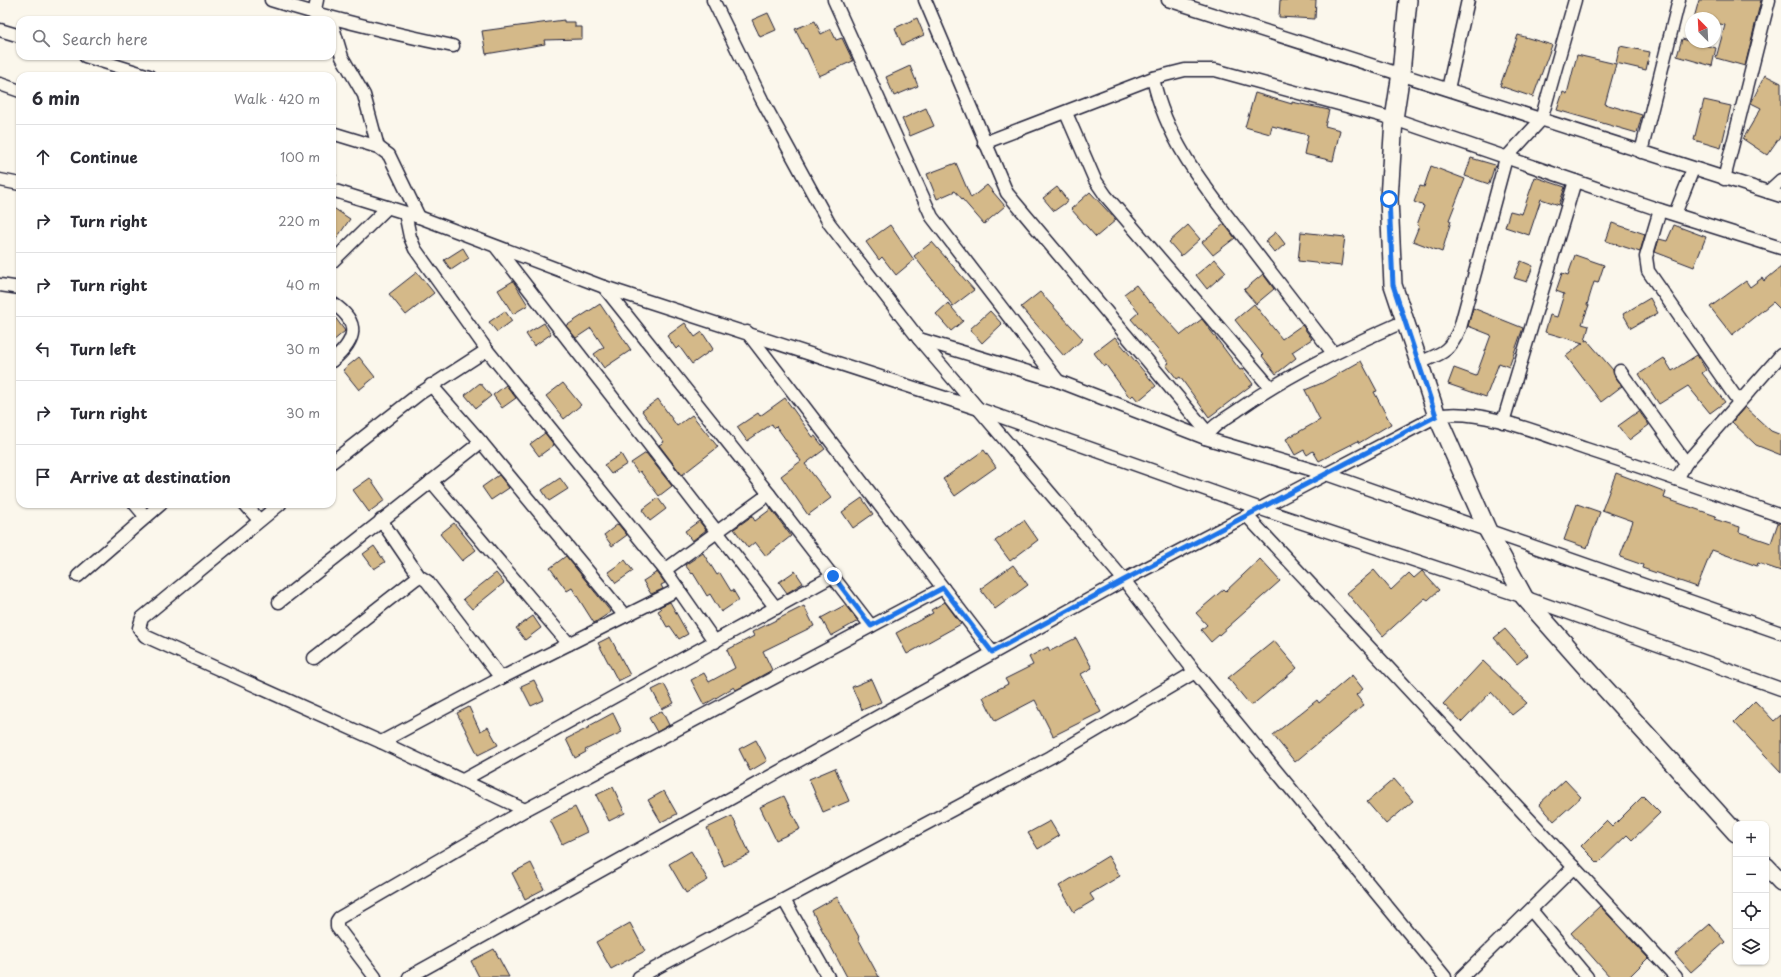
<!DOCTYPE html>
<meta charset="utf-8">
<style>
:root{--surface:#fff;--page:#f7f7f7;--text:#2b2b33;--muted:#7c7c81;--line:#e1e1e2}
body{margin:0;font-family:"Playpen Sans",sans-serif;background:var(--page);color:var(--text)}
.controls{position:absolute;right:12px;bottom:12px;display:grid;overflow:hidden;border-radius:8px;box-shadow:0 1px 3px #0004}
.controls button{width:36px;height:36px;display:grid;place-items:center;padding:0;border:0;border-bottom:1px solid var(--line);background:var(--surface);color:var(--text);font:20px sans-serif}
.compass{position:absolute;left:1685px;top:12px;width:36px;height:36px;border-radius:50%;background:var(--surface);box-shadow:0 1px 3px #0004;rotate:336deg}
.stop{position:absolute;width:12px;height:12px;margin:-9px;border:3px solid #1a73e8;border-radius:50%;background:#fff}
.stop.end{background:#1a73e8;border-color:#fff;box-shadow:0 1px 4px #0008}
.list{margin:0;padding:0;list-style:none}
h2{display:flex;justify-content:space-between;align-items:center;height:52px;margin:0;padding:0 16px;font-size:17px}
h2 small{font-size:13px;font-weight:400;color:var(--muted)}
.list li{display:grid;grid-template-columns:26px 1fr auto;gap:12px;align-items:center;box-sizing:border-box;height:64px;padding:0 16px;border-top:1px solid var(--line)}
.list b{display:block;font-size:15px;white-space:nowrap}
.list em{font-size:13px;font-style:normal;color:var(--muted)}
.icon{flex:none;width:22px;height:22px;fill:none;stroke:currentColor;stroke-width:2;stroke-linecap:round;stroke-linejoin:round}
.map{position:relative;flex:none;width:1781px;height:977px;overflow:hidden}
.search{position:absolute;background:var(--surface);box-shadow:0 1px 3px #0004;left:16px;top:16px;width:320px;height:44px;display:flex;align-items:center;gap:10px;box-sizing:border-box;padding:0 14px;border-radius:12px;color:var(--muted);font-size:15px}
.panel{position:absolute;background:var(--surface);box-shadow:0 1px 3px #0004;left:16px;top:72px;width:320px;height:436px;border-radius:12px}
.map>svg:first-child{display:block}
.building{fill:#d4b989;stroke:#22223b}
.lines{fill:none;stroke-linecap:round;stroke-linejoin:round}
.minor-casing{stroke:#22223b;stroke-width:15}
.secondary-casing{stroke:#22223b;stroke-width:20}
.path{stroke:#22223b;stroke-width:2.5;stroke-dasharray:1 3;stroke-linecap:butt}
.minor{stroke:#fbf7ec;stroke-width:12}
.secondary{stroke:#fbf7ec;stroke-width:17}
.route{stroke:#1a73e8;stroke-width:5}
</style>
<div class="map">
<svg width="1781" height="977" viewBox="0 0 1781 977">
<rect width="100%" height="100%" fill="#fbf7ec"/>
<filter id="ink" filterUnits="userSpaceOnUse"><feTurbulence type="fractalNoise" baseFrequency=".025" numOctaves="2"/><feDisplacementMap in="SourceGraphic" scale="8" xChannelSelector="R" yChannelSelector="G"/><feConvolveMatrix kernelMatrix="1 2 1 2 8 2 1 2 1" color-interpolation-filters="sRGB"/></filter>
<g filter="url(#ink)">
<g class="building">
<path d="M1280,0H1316L1315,19L1279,17Z"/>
<path d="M1699,0H1761L1745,66L1716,58L1725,25L1715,23V18H1694Z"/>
<path d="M768,13L776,30L760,37L752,20Z"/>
<path d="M917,18L924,35L902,45L895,28Z"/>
<path d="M564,20V22H575V27H582V39L544,40L545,44L486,54L482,31Z"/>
<path d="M815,21L821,34L831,29L836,40L842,38L853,61L819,76L806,48L805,49L795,29Z"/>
<path d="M1518,35L1552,45L1533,97L1500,86Z"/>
<path d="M1682,39L1716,48L1712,66L1677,56Z"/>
<path d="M1620,46L1650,52L1646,70L1616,63Z"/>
<path d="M1577,55L1616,64L1605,104L1642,115L1637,133L1557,110L1563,92L1567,94Z"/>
<path d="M910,66L918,86L894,96L886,77Z"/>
<path d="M1765,75L1781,83V135L1767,155L1743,139L1761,108L1751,103Z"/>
<path d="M1255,93L1292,104V102L1329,110L1325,126L1340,130L1333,161L1304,154L1308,135L1272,126L1270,134L1245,127Z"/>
<path d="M1704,100L1731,106L1721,148L1694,140Z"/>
<path d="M926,108L934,126L910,136L902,119Z"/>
<path d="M1471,158L1495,165L1489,184L1465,176Z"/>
<path d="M956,163L971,198L987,185L1005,206L984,224L955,191L937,199L927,174Z"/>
<path d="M1431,166L1465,179L1449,220L1451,221L1442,252L1413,241L1419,226L1417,225L1424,206L1414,202L1420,186L1424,187Z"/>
<path d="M1535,177L1565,187L1559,205L1541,199L1529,235L1505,227L1510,211L1522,214Z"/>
<path d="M1057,187L1068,201L1054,211L1043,198Z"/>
<path d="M1090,192L1116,220L1096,237L1071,209Z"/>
<path d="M332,207L350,219L332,245Z"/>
<path d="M1612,223L1645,234L1640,252L1606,241Z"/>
<path d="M1224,224L1235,238L1213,255L1202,242Z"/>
<path d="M890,225L914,260L896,275L882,257L879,260L866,242Z"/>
<path d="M1188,225L1200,239L1181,256L1169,242Z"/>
<path d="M1674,225L1706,237L1694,267L1655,252L1659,239L1667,241Z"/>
<path d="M1276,232L1285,244L1275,253L1265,241Z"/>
<path d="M1301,232L1345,237L1341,266L1298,261Z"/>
<path d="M932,242L974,290L953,306L914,256Z"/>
<path d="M463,248L469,258L451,270L444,260Z"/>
<path d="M1575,255L1604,265L1598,283L1594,282L1587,305H1589L1582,324L1589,326L1585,341L1587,340L1613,370L1614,375L1622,386L1601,402L1566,356L1583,343L1545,332L1550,315L1557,317L1564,294L1556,291L1562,273L1568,275Z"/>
<path d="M1215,259L1226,272L1207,289L1196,275Z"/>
<path d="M1521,261L1533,266L1527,282L1514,278Z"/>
<path d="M1781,267V310L1773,302L1732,335L1710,307L1746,281L1750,287L1762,278L1764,281Z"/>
<path d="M417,272L434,293L406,315L389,294Z"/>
<path d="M1263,274L1274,289L1256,304L1244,290Z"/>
<path d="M513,281L528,305L513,314L498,290Z"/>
<path d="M1136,285L1150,303L1151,302L1181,335L1202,319L1240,370L1242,369L1253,384L1209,417L1180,377L1177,379L1166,365L1169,363L1131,319L1139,312L1124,294Z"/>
<path d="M1040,292L1083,339L1064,356L1021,307Z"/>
<path d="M1650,298L1658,313L1631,328L1623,314Z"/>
<path d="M948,303L963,321L951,331L936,314Z"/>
<path d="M600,304L631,350L604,368L594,354L604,347L591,328L576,338L566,326Z"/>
<path d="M1254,304L1282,339L1302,325L1312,339L1292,352L1296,358L1276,374L1262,356L1263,355L1235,320Z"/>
<path d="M1473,308L1523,328L1509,367L1499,363L1486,397L1448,384L1454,368L1476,376L1491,335L1468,326Z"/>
<path d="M505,311L512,321L497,332L489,322Z"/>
<path d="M990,311L1002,324L982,343L970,329Z"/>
<path d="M332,313L345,331L332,342Z"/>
<path d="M544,323L551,334L534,346L526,334Z"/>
<path d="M685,323L695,337L702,332L713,349L692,364L679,346L676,349L667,336Z"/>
<path d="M1115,337L1156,386L1138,401L1133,395L1130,398L1106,365L1104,366L1094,353Z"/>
<path d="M1697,355L1706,370L1702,373L1725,402L1710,413L1688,386L1659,404L1639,374L1664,358L1672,371Z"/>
<path d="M359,357L375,377L359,390L343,370Z"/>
<path d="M1361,361L1377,391L1374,392L1391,424L1359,443L1358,441L1319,461L1313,451L1307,455L1304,450L1295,455L1286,439L1320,420L1305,390L1322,383Z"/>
<path d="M480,383L491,396L476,408L465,395Z"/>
<path d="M563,383L581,405L564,419L546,396Z"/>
<path d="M506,385L516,398L502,408L493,395Z"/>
<path d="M785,398L813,437L815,436L825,449L805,464L831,498L808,515L781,476L801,461L776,426L774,428L772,424L747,441L737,427L758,413L760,416Z"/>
<path d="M658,399L677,426L692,415L718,447L682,475L659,445L664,442L642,411Z"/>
<path d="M1745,407L1771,431L1781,435V455L1756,445L1732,422Z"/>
<path d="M1639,411L1649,425L1629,440L1618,426Z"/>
<path d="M545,433L554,445L539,456L530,444Z"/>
<path d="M984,450L996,467L955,496L943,479Z"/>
<path d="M646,453L672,486L659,496L640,471L638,473L631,463Z"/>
<path d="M621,454L627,464L611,474L604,465Z"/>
<path d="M1616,473L1666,492L1664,498L1716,516L1714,519L1740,527L1739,532L1771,543L1778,523H1781V571L1758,563L1757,566L1712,550L1697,587L1642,568L1643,565L1620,557L1633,521L1602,510Z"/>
<path d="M499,475L509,488L491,500L482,487Z"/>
<path d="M370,478L385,500L369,512L353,490Z"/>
<path d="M560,478L568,489L549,501L542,490Z"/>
<path d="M658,498L666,509L650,521L642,510Z"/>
<path d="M862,498L873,514L853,528L842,512Z"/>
<path d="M1577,504L1600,512L1587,548L1564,540Z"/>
<path d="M771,509L791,536L766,556L755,542L748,548L734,529L752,516L755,521Z"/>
<path d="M1024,520L1038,540L1010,561L995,541Z"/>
<path d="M699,521L706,530L692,541L685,531Z"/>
<path d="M454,523L476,550L462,561L440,534Z"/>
<path d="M618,524L627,535L612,546L604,535Z"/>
<path d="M374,546L385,562L374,569L363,554Z"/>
<path d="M703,553L717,575L720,573L731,591L733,590L739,600L721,612L710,594L707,596L693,573L692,574L685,565Z"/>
<path d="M566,556L611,612L594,623L572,588L567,591L550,568Z"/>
<path d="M1260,559L1280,581L1211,642L1201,630L1207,625L1196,613L1224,589L1226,591Z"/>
<path d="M625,560L633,571L616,583L608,572Z"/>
<path d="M1013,565L1028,585L995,609L980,589Z"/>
<path d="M1374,570L1391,590L1409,573L1414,578L1422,571L1439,590L1428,600L1425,598L1383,636L1347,593Z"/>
<path d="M795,571L803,583L787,593L779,582Z"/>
<path d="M657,572L665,583L661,585L663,589L651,594L643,581Z"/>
<path d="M496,573L504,583L472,609L463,599Z"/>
<path d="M670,602L688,634L679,639L670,626L667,627L658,611L661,609L659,607Z"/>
<path d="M945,602L961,624L907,654L896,633L933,613L931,610Z"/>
<path d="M845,605L858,621L831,636L821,618Z"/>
<path d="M804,606L814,626L763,651L772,670L736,690L734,687L704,705L691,680L704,673L709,682L735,668L727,650L754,636L752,632Z"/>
<path d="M533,616L541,628L525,640L516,628Z"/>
<path d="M1505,629L1528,655L1517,664L1494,638Z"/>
<path d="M610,637L630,675L618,681L598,643Z"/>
<path d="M1076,638L1092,668L1081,674L1101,712L1053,736L1035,700L995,721L983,697L1008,684L1005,679L1033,665L1029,657L1048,647L1050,651Z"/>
<path d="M1274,641L1297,668L1251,706L1228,678Z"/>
<path d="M1483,661L1527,703L1512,715L1491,692L1462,722L1443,704Z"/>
<path d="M1352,675L1363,689L1356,695L1364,705L1295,762L1273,735L1317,700L1319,703Z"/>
<path d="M871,679L881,702L862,710L852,687Z"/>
<path d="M534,680L544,700L531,706L521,686Z"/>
<path d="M664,684L674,703L662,709L652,690Z"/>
<path d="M1755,701L1774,721L1781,715V772L1734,722Z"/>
<path d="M469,707L480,731L488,727L498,745L478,755L457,713Z"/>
<path d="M662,711L669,725L657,732L649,718Z"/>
<path d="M613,713L622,732L585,750L586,752L575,758L566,739L590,727L589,726Z"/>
<path d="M756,740L767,761L750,771L739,749Z"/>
<path d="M835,768L849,801L823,812L809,779Z"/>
<path d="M1394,779L1413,801L1386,824L1367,802Z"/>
<path d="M1565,780L1581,797L1554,821L1539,804Z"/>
<path d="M613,787L625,813L609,821L596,795Z"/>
<path d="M664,791L677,814L661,822L648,800Z"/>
<path d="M784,796L800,829L776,840L760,807Z"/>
<path d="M1643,796L1660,813L1632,840L1627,835L1598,863L1581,846L1606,821L1612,827Z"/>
<path d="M575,807L587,832L562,844L550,820Z"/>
<path d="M732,816L750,854L724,866L707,828Z"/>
<path d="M1050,821L1059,836L1038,849L1028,833Z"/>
<path d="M691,851L708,880L686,893L669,864Z"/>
<path d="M1108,856L1120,876L1090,894L1094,900L1074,912L1059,886Z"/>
<path d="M531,863L544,889L525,899L512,873Z"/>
<path d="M837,897L859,937L858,938L879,977H847L812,911Z"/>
<path d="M1600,906L1648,958L1629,977H1610L1571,933Z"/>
<path d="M630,923L645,951L611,969L596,942Z"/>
<path d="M1710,924L1725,942L1691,972L1675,954Z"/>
<path d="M494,949L509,977H479L471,961Z"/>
</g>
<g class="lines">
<defs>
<g id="minor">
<path d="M271,0C331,19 391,33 453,46"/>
<path d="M713,0L762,100L829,223L919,339L1124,580L1195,672L1445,977"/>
<path d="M834,0L932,217L1058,381"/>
<path d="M925,0L1007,193L1208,433"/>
<path d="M1168,0L1781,196"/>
<path d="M314,14L317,0"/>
<path d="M332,24L342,57L364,95L378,147"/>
<path d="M0,30L20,36"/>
<path d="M85,56L149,76"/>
<path d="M1153,78C1166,141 1207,190 1246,240C1275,278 1304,315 1333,353"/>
<path d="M0,84L20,91"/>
<path d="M1448,89L1468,0"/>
<path d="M1066,113L1095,180L1106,196L1270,387"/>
<path d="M332,133L378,147L389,155L419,217"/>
<path d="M984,143L1153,78L1185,70H1215L1394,119L1660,210L1781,248"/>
<path d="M1641,152L1679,0"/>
<path d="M1724,179L1769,0"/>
<path d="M0,180L20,184"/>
<path d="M332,190L419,217L604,287L979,409L1261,509L1524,597L1781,689"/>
<path d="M1768,192L1781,180"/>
<path d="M1660,210L1646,257L1648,271L1739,402"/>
<path d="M405,213L410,237L415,249L487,350L665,570L715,642"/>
<path d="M1675,214L1693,169"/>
<path d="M496,247L776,608"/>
<path d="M332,262L388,207"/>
<path d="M0,285L20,288"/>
<path d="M604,287L769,494L871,626"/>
<path d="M332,303C361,322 357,340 332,361"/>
<path d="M747,332L992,652"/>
<path d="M919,339L1058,381L1205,438L1326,474L1781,633"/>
<path d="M1419,363C1442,353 1449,353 1460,328L1506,158L1541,120L1575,0"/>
<path d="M1620,371L1686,463"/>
<path d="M431,385L481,442L625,616"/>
<path d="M1503,422L1575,181"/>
<path d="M1205,438C1212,425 1227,418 1238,410C1290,373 1346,347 1405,321"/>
<path d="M332,462L419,394L487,350"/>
<path d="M1677,479L1686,463L1781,355"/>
<path d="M431,481L569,644"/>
<path d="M135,504L146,517"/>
<path d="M245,504L259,520"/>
<path d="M280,504L142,618L139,628L145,636L381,742L525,810"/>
<path d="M1247,516L1676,977"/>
<path d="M381,520L419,576L427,581L501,678"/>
<path d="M665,570L769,494"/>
<path d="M78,576L161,504"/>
<path d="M279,602L481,442"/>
<path d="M314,658L419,576"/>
<path d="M381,742L501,678L679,589"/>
<path d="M463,780L833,576"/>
<path d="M784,900L828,977"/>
<path d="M1531,910L1587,977"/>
<path d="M375,977L337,927V921L339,918L525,810L943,588"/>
<path d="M409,977L1124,580L1437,416C1480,407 1544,435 1586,449C1651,470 1716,493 1781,516"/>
<path d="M639,977L1051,757L1195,672"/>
<path d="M1462,977L1574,867"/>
</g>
<g id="secondary">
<path d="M1408,0L1401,73L1394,119L1389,199L1393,285L1437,416L1488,531L1524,597L1582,663L1736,833"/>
<path d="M1766,866L1781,882"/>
</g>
</defs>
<use href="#minor" class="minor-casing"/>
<use href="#secondary" class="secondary-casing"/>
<path class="path" d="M332,168L336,177"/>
<use href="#minor" class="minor"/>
<use href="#secondary" class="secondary"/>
</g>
</g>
<g class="lines" filter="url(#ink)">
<path class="route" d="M833,576L871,626L943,588L992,652L1124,580L1436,416L1393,285L1389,199"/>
</g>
</svg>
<div class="controls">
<button>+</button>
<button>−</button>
<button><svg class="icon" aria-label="locate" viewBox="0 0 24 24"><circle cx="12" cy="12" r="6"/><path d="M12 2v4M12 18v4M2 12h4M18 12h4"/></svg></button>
<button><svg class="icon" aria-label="layers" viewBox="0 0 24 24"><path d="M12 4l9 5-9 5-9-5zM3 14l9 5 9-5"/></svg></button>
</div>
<svg class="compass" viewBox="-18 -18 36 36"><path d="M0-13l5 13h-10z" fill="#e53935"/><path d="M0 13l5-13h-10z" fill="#7c7c81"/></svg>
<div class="stop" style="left:1389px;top:199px"></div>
<div class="stop end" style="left:833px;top:576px"></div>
<div class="search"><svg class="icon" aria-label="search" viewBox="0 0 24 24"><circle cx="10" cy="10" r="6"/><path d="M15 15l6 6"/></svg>Search here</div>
<section class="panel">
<h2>6 min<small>Walk · 420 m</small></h2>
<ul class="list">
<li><svg class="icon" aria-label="ahead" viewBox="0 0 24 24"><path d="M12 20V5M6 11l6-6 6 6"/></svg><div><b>Continue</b></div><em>100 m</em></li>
<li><svg class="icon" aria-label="right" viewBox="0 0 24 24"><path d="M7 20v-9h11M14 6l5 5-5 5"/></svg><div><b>Turn right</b></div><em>220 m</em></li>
<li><svg class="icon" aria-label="right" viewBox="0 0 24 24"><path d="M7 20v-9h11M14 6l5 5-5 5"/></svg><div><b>Turn right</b></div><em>40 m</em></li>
<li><svg class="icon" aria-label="left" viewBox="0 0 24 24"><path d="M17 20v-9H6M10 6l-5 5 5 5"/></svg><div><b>Turn left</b></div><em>30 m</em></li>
<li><svg class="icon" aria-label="right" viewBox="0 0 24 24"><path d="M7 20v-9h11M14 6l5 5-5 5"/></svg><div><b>Turn right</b></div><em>30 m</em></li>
<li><svg class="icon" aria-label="arrive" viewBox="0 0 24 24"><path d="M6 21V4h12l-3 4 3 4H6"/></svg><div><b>Arrive at destination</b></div></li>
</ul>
</section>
</div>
